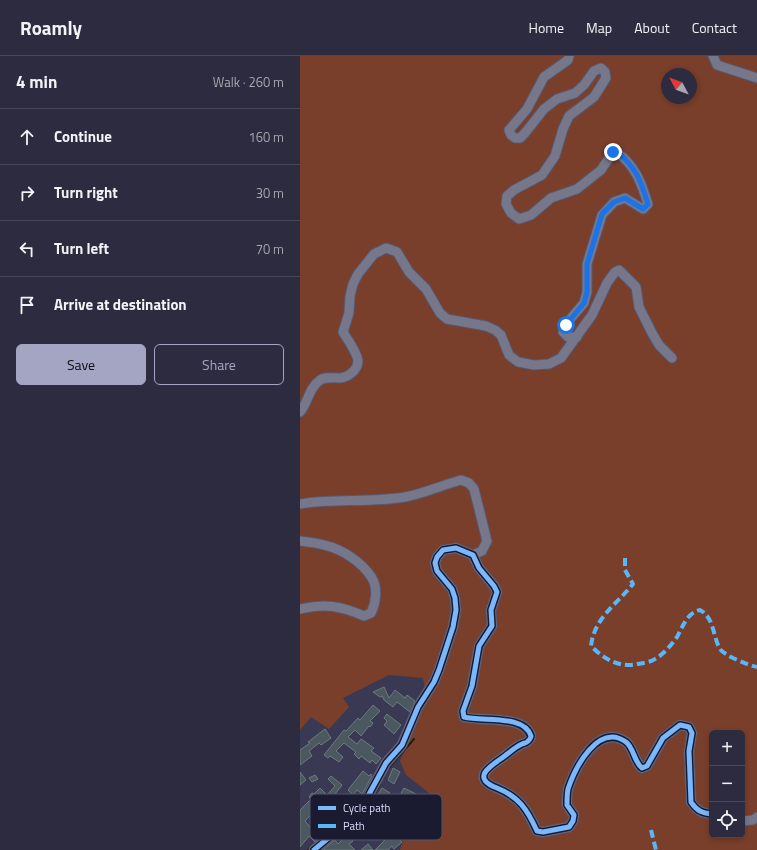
<!DOCTYPE html>
<meta charset="utf-8">
<style>
:root{--surface:#2c2b3f;--page:#343346;--text:#f1f3f6;--muted:#a6a7b0;--line:#484759;--accent:#a4a5c3}
body{margin:0;font-family:"Titillium Web",sans-serif;background:var(--page);color:var(--text)}
.controls{position:absolute;right:12px;bottom:12px;display:grid;overflow:hidden;border-radius:6px;box-shadow:0 2px 6px #0003}
.controls button{width:36px;height:36px;display:grid;place-items:center;padding:0;border:0;border-bottom:1px solid var(--line);background:var(--surface);color:var(--text);font:20px sans-serif}
.compass{position:absolute;left:361px;top:12px;width:36px;height:36px;border-radius:50%;background:var(--surface);box-shadow:0 2px 6px #0003;rotate:311deg}
.stop{position:absolute;width:12px;height:12px;margin:-9px;border:3px solid #1a73e8;border-radius:50%;background:#fff}
.stop.end{background:#1a73e8;border-color:#fff;box-shadow:0 1px 4px #0008}
.list{margin:0;padding:0;list-style:none}
h2{display:flex;justify-content:space-between;align-items:center;height:52px;margin:0;padding:0 16px;font-size:17px}
h2 small{font-size:13px;font-weight:400;color:var(--muted)}
.list li{display:grid;grid-template-columns:26px 1fr auto;gap:12px;align-items:center;box-sizing:border-box;height:56px;padding:0 16px;border-top:1px solid var(--line)}
.list b{display:block;font-size:15px;white-space:nowrap}
.list em{font-size:13px;font-style:normal;color:var(--muted)}
.actions{display:flex;gap:8px;padding:12px 16px}
.actions a{flex:1;padding:9px 0;border:1px solid var(--accent);border-radius:6px;text-align:center;font-size:14px;color:var(--accent)}
.actions .main{background:var(--accent);color:#111}
.icon{flex:none;width:22px;height:22px;fill:none;stroke:currentColor;stroke-width:2;stroke-linecap:round;stroke-linejoin:round}
.map{position:relative;flex:none;width:457px;height:794px;overflow:hidden}
header{display:flex;align-items:center;gap:24px;box-sizing:border-box;height:56px;padding:0 20px;background:var(--surface);border-bottom:1px solid var(--line)}
header strong{font-size:19px}
nav{display:flex;gap:22px;margin-inline-start:auto;font-size:14px}
main{display:flex}
aside{flex:1;background:var(--surface)}
.map>svg:first-child{display:block}
.green{fill:#793f2a;fill-rule:evenodd}
.lines{fill:none;stroke-linecap:round;stroke-linejoin:round}
.stream{stroke:#232009;stroke-width:2}
.building{fill:#4b585f;stroke:#6d7a7f}
.minor-casing{stroke:#58586f;stroke-width:11}
.minor{stroke:#76778b;stroke-width:9}
.quiet{stroke:#59b6f9;stroke-width:4;stroke-dasharray:8 4;stroke-linecap:butt}
.cycleway-casing{stroke:#1a1a30;stroke-width:8}
.cycleway{stroke:#7ab7fb;stroke-width:5}
.route{stroke:#1a73e8;stroke-width:5}
.key{fill:#1a1a30;stroke:#54556e;stroke-width:1}
.key-label{font-size:11px;fill:#dddfff}
</style>
<header>
<strong>Roamly</strong>
<nav><a>Home</a><a>Map</a><a>About</a><a>Contact</a></nav>
</header>
<main>
<aside>
<h2>4 min<small>Walk · 260 m</small></h2>
<ul class="list">
<li><svg class="icon" aria-label="ahead" viewBox="0 0 24 24"><path d="M12 20V5M6 11l6-6 6 6"/></svg><div><b>Continue</b></div><em>160 m</em></li>
<li><svg class="icon" aria-label="right" viewBox="0 0 24 24"><path d="M7 20v-9h11M14 6l5 5-5 5"/></svg><div><b>Turn right</b></div><em>30 m</em></li>
<li><svg class="icon" aria-label="left" viewBox="0 0 24 24"><path d="M17 20v-9H6M10 6l-5 5 5 5"/></svg><div><b>Turn left</b></div><em>70 m</em></li>
<li><svg class="icon" aria-label="arrive" viewBox="0 0 24 24"><path d="M6 21V4h12l-3 4 3 4H6"/></svg><div><b>Arrive at destination</b></div></li>
</ul>
<div class="actions"><a class="main">Save</a><a>Share</a></div>
</aside>
<div class="map">
<svg width="457" height="794" viewBox="0 0 457 794">
<rect width="100%" height="100%" fill="#3a3954"/>
<path class="green" d="M0,0H457V794H100L109,768L130,751L129,737L106,719L100,705L127,644L123,622L89,619L43,642L49,651L29,673L11,661L0,674ZM367,18H391V42H367ZM412,677H442V779H412Z"/>
<g class="lines">
<g class="stream">
<path d="M87,714L114,683"/>
<path d="M72,742L77,734L84,719"/>
<path d="M49,769L67,748"/>
<path d="M8,794L12,790"/>
</g>
</g>
<g class="building">
<path d="M84,631L89,642L95,634L105,642L107,639L115,645L110,656L97,646L93,651L84,644L82,640L80,641L73,636Z"/>
<path d="M73,649L80,655L70,665L73,667L70,671L69,670L61,680L55,674L48,681L57,688L61,683L74,692L71,695L81,702L76,708L72,704L70,707L61,700L59,703L54,698L56,696L44,687L36,695L43,701L39,706L30,700L28,702L24,699L44,674L46,675L58,662L60,664Z"/>
<path d="M87,658L101,669L94,678L84,669L87,665L84,662Z"/>
<path d="M25,673L31,682L21,689L19,687L9,695L12,700L0,709V694L10,687L8,686Z"/>
<path d="M93,712L100,716L94,728L88,724Z"/>
<path d="M63,715L69,720L71,718L72,720L62,738L57,734L53,739L48,734Z"/>
<path d="M0,716L6,724L0,729Z"/>
<path d="M15,719L18,723L12,726L9,722Z"/>
<path d="M31,720L42,729L35,738L51,751L48,755L47,754L42,758L34,766L35,768L32,771L22,762L26,757L19,750L5,765L19,782L15,786L9,780L0,791V754L11,743L9,741L12,737L14,738L20,732L26,738L20,745L33,756L40,748L28,738L35,730L28,723Z"/>
<path d="M82,732L90,737L76,760L61,777L55,771L70,754L71,756L77,746L74,745Z"/>
<path d="M104,732L116,738L114,740L125,748L118,759L102,748L103,745L98,743Z"/>
<path d="M47,779L53,785L49,788L55,794H23L35,784L38,788Z"/>
<path d="M95,779L102,786L94,793L92,790L88,794H75L89,780L92,783Z"/>
<path d="M68,788L73,794H61Z"/>
</g>
<g class="lines">
<defs>
<g id="minor">
<path d="M269,0L268,4L244,21L227,53L209,74L211,79L215,82H220L225,77L244,53L257,43L275,37L284,29L294,15L301,12L305,16L306,22L294,41L269,60L263,73L255,100L242,119L214,134L207,140L206,148L211,157L219,163L231,159L251,142L277,133L301,114L313,96H317C336,111 341,126 348,148L343,153L325,142L314,146L302,159L287,208V236L284,247L265,269L263,276L268,281H277"/>
<path d="M413,0L417,9L457,22"/>
<path d="M0,356C8,347 9,332 19,325C24,320 34,322 40,322C50,321 61,311 57,301C54,292 48,284 43,276L49,257L50,240L53,228L58,218L74,198L86,192L97,196L109,216L126,233L140,257L147,263L186,270L195,274L201,279L209,299L218,306L234,309L249,308L261,302L292,259L307,227L315,216L319,214L336,231L339,251L352,277L359,289L372,302"/>
<path d="M0,448C34,442 70,447 105,441C123,438 142,429 161,424L169,427L174,433L187,485L182,495L173,499"/>
<path d="M0,485C8,486 17,487 24,489C42,493 62,506 72,522C78,532 76,547 71,557L64,560C41,550 25,547 0,553"/>
<path d="M442,765L453,764L457,761"/>
<path d="M14,794L32,779L46,766L68,740L86,707L102,689L118,651L134,626L139,614L153,571L156,554L155,542L152,533L137,515L135,507L137,501L143,494L156,492L173,499L179,512L194,530L197,536L191,554L192,570L179,590L172,630L163,655L164,661C183,666 224,658 231,680C231,681 229,685 228,685C227,687 224,687 222,688C215,691 209,697 202,702C189,711 171,722 197,732C219,741 227,753 237,775L243,776L269,771L273,765L274,759L267,749C267,744 267,738 268,733C275,712 298,666 326,686C334,692 334,706 342,712L347,710L363,682L380,669L389,671L392,677L389,695L391,746C397,755 402,757 412,758"/>
</g>
</defs>
<use href="#minor" class="minor-casing"/>
<use href="#minor" class="minor"/>
<g class="quiet">
<path d="M325,502V514L333,528C317,548 294,562 291,590C304,603 319,612 337,608C343,607 351,606 355,603C364,598 371,589 377,581C383,570 387,557 400,554C414,561 413,581 420,593C425,600 448,609 457,611"/>
<path d="M351,774L356,794"/>
</g>
<defs>
<path id="cycleway" d="M14,794L32,779L46,766L68,740L86,707L102,689L118,651L134,626L139,614L153,571L156,554L155,542L152,533L137,515L135,507L137,501L143,494L156,492L173,499L179,512L194,530L197,536L191,554L192,570L179,590L172,630L163,655L164,661C183,666 224,658 231,680C231,681 229,685 228,685C227,687 224,687 222,688C215,691 209,697 202,702C189,711 171,722 197,732C219,741 227,753 237,775L243,776L269,771L273,765L274,759L267,749C267,744 267,738 268,733C275,712 298,666 326,686C334,692 334,706 342,712L347,710L363,682L380,669L389,671L392,677L389,695L391,746C397,755 402,757 412,758"/>
</defs>
<use href="#cycleway" class="cycleway-casing"/>
<use href="#cycleway" class="cycleway"/>
</g>
<g class="lines">
<path class="route" d="M266,269L284,247L287,236V208L302,158L314,146L325,142L343,153L348,148C341,125 336,111 317,96H313"/>
</g>
<rect x="10" y="738" width="132" height="46" rx="6" class="key"/>
<rect x="18" y="750" width="18" height="4" fill="#7ab7fb"/>
<rect x="18" y="768" width="18" height="4" fill="#59b6f9"/>
<g class="key-label">
<text x="43" y="756">Cycle path</text>
<text x="43" y="774">Path</text>
</g>
</svg>
<div class="controls">
<button>+</button>
<button>−</button>
<button><svg class="icon" aria-label="locate" viewBox="0 0 24 24"><circle cx="12" cy="12" r="6"/><path d="M12 2v4M12 18v4M2 12h4M18 12h4"/></svg></button>
</div>
<svg class="compass" viewBox="-18 -18 36 36"><path d="M0-13l5 13h-10z" fill="#e53935"/><path d="M0 13l5-13h-10z" fill="#a6a7b0"/></svg>
<div class="stop" style="left:266px;top:269px"></div>
<div class="stop end" style="left:313px;top:96px"></div>
</div>
</main>
